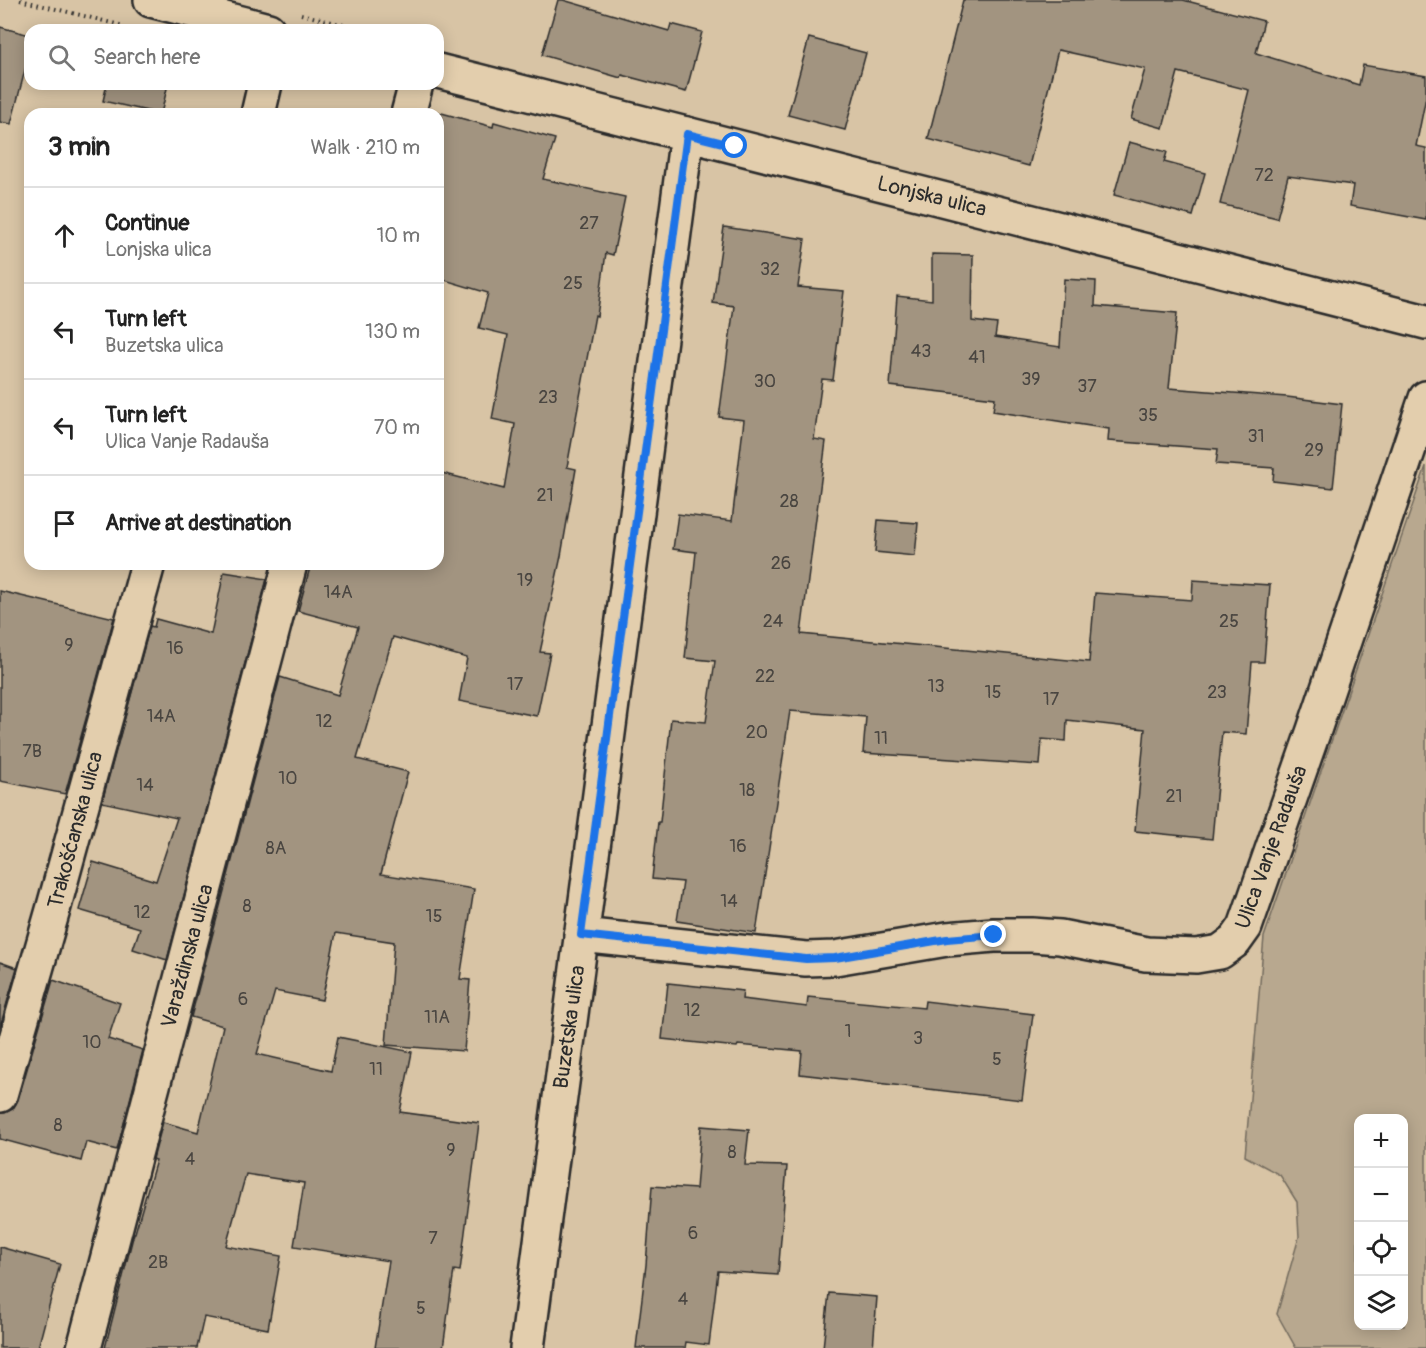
<!DOCTYPE html>
<meta charset="utf-8">
<style>
:root{--surface:#fff;--page:#f2f2f2;--text:#222;--muted:#767676;--line:#e0e0e0}
body{margin:0;font-family:Pangolin,sans-serif;background:var(--page);color:var(--text)}
.controls{position:absolute;right:18px;bottom:18px;display:grid;overflow:hidden;border-radius:12px;box-shadow:0 3px 15px #0003}
.controls button{width:54px;height:54px;display:grid;place-items:center;padding:0;border:0;border-bottom:2px solid var(--line);background:var(--surface);color:var(--text);font:30px sans-serif}
.stop{position:absolute;width:18px;height:18px;margin:-14px;border:4px solid #1a73e8;border-radius:50%;background:#fff}
.stop.end{background:#1a73e8;border-color:#fff;box-shadow:0 2px 6px #0008}
.list{margin:0;padding:0;list-style:none}
h2{display:flex;justify-content:space-between;align-items:center;height:78px;margin:0;padding:0 24px;font-size:26px}
h2 small{font-size:20px;font-weight:400;color:var(--muted)}
.list li{display:grid;grid-template-columns:39px 1fr auto;gap:18px;align-items:center;box-sizing:border-box;height:96px;padding:0 24px;border-top:2px solid var(--line)}
.list b{display:block;font-size:22px;white-space:nowrap}
.list p{margin:0;font-size:20px;white-space:nowrap;color:var(--muted)}
.list em{font-size:20px;font-style:normal;color:var(--muted)}
.icon{flex:none;width:33px;height:33px;fill:none;stroke:currentColor;stroke-width:2;stroke-linecap:round;stroke-linejoin:round}
.map{position:relative;flex:none;width:1426px;height:1348px;overflow:hidden}
.search{position:absolute;background:var(--surface);box-shadow:0 3px 15px #0003;left:24px;top:24px;width:420px;height:66px;display:flex;align-items:center;gap:15px;box-sizing:border-box;padding:0 21px;border-radius:18px;color:var(--muted);font-size:22px}
.panel{position:absolute;background:var(--surface);box-shadow:0 3px 15px #0003;left:24px;top:108px;width:420px;height:462px;border-radius:18px}
.map>svg:first-child{display:block}
.green{fill:#b8a88f;stroke:#726a5d;stroke-width:1.5;fill-rule:evenodd}
.building{fill:#a29480;stroke:#2b2b2b;stroke-width:1.5}
.lines{fill:none;stroke-linecap:round;stroke-linejoin:round}
.street-casing{stroke:#2b2b2b;stroke-width:38}
.path{stroke:#2b2b2b;stroke-width:4;stroke-dasharray:1.5 4.5;stroke-linecap:butt}
.street{stroke:#e3cead;stroke-width:33}
.route{stroke:#1a73e8;stroke-width:8}
.labels{text-anchor:middle;stroke-width:4.5;stroke-linejoin:round;paint-order:stroke}
.number-label{font-size:18px;fill:#494540}
.street-label{font-size:21px;fill:#2b2b2b;stroke:#e3cead}
</style>
<div class="map">
<svg width="1426" height="1348" viewBox="0 0 1426 1348">
<rect width="100%" height="100%" fill="#d8c4a5"/>
<filter id="ink" filterUnits="userSpaceOnUse"><feTurbulence type="fractalNoise" baseFrequency=".0167" numOctaves="2"/><feDisplacementMap in="SourceGraphic" scale="12" xChannelSelector="R" yChannelSelector="G"/><feConvolveMatrix kernelMatrix="1 2 1 2 8 2 1 2 1" color-interpolation-filters="sRGB"/></filter>
<g filter="url(#ink)">
<path class="green" d="M1426,466V1348H1296L1277,1314L1299,1237L1297,1202L1280,1175L1245,1156L1264,937ZM1358,1118H1404V1326H1358Z"/>
<g class="building">
<path d="M558,0H563L669,31L671,24L702,32L686,92L622,75L621,78L542,55Z"/>
<path d="M963,0H1183L1264,21L1256,53L1359,85L1363,65L1426,76V97L1416,146L1426,148V220L1350,206L1353,185L1288,176L1277,218L1220,204L1249,90L1178,72L1163,128L1131,119L1145,69L1058,50L1029,166L928,139Z"/>
<path d="M0,27L30,35V51L11,124L0,122Z"/>
<path d="M809,38L866,53L845,130L788,115Z"/>
<path d="M107,84H168L161,114L103,101Z"/>
<path d="M438,112L493,127L494,122L555,139L543,179L625,197L613,255L606,253L597,316L595,315L567,467L576,469L561,556L540,652L550,653L537,716L459,701L467,658L393,637L357,759L408,772L381,874L474,889L460,979L470,980L464,1051L386,1045L394,942L336,933L322,1000L275,991L257,1054L331,1071L338,1037L412,1052L400,1112L479,1123L460,1271L454,1270L443,1348H375L389,1261L294,1246L304,1183L246,1174L226,1246L281,1256L268,1329L204,1317L197,1348H105L134,1233H135L156,1160L153,1159L163,1122L198,1132L223,1026L191,1017L280,677L338,695L358,627L298,611L311,564H438V472L504,489L515,424L492,419L508,335L479,328L488,293L438,278Z"/>
<path d="M1129,142L1167,152L1164,162L1205,173L1193,216L1114,195Z"/>
<path d="M724,227L805,239L798,287L844,291L833,380L822,379L814,439L826,441L801,634L1089,662L1095,593L1192,600L1193,580L1270,585L1264,662H1252L1246,734L1222,732L1212,839L1135,831L1145,729L1067,720L1066,741L1042,739L1040,765L863,753L866,717L790,711L756,933L677,921L683,882L652,879L658,822H660L671,719L706,722L715,661L685,658L696,552L673,549L678,514L732,521L744,420L719,417L734,306L713,303Z"/>
<path d="M932,254L973,255L972,321L997,324L995,337L1060,347L1064,279L1096,281L1095,306L1177,313L1169,388L1287,397L1342,404L1333,488L1273,481L1274,468L1216,464L1218,449L1108,441L1109,429L993,411L995,398L890,386L897,296L932,300Z"/>
<path d="M878,520L918,523L915,556L875,552Z"/>
<path d="M224,572L267,579L167,960L133,949L140,928L79,910L93,862L156,881L177,818L102,802L150,626L154,627L156,619L211,634Z"/>
<path d="M0,591L114,618L65,794L0,781Z"/>
<path d="M0,962L17,968L0,1027Z"/>
<path d="M53,980L120,1003L108,1039L143,1050L117,1150L86,1142L81,1161L0,1139V1113H5L13,1109L18,1100Z"/>
<path d="M668,983L743,991L742,999L807,1007L808,997L924,1008L925,1001L1033,1014L1022,1100L800,1074L802,1051L738,1045L737,1047L662,1039Z"/>
<path d="M701,1126L749,1130L745,1165L787,1166L778,1275L718,1271L709,1345L686,1342L685,1348H636L646,1265L652,1186L696,1189Z"/>
<path d="M0,1247L60,1264L38,1348H0Z"/>
<path d="M829,1293L877,1297L873,1348H823Z"/>
</g>
<g class="lines">
<defs>
<g id="street">
<path d="M151,0L268,30"/>
<path d="M438,71L1426,322"/>
<path d="M258,114L265,84"/>
<path d="M408,114L416,84"/>
<path d="M581,935L806,959L835,958L947,939L994,935H1032L1060,937L1146,954L1196,956L1220,952L1235,941L1245,927L1314,730L1426,398"/>
<path d="M0,1095L53,910L148,564"/>
<path d="M84,1348L290,564"/>
<path d="M527,1348L687,134"/>
</g>
</defs>
<use href="#street" class="street-casing"/>
<g class="path">
<path d="M20,0L124,26"/>
<path d="M301,14L363,30"/>
</g>
<use href="#street" class="street"/>
</g>
</g>
<g class="lines" filter="url(#ink)">
<path class="route" d="M735,146L687,134L581,935L806,959L835,958L947,939L994,935"/>
</g>
<g class="labels">
<g class="number-label">
<text x="1264" y="181">72</text>
<text x="589" y="229">27</text>
<text x="770" y="275">32</text>
<text x="573" y="289">25</text>
<text x="921" y="357">43</text>
<text x="977" y="363">41</text>
<text x="1031" y="385">39</text>
<text x="765" y="387">30</text>
<text x="1087" y="392">37</text>
<text x="548" y="403">23</text>
<text x="1148" y="421">35</text>
<text x="1256" y="442">31</text>
<text x="1314" y="456">29</text>
<text x="545" y="501">21</text>
<text x="789" y="507">28</text>
<text x="781" y="569">26</text>
<text x="525" y="586">19</text>
<text x="338" y="598">14A</text>
<text x="773" y="627">24</text>
<text x="1229" y="627">25</text>
<text x="69" y="651">9</text>
<text x="175" y="654">16</text>
<text x="765" y="682">22</text>
<text x="515" y="690">17</text>
<text x="936" y="692">13</text>
<text x="993" y="698">15</text>
<text x="1217" y="698">23</text>
<text x="1051" y="705">17</text>
<text x="161" y="722">14A</text>
<text x="324" y="727">12</text>
<text x="757" y="738">20</text>
<text x="881" y="744">11</text>
<text x="32" y="757">7B</text>
<text x="288" y="784">10</text>
<text x="145" y="791">14</text>
<text x="747" y="796">18</text>
<text x="1174" y="802">21</text>
<text x="738" y="852">16</text>
<text x="276" y="854">8A</text>
<text x="729" y="907">14</text>
<text x="247" y="912">8</text>
<text x="142" y="918">12</text>
<text x="434" y="922">15</text>
<text x="243" y="1005">6</text>
<text x="692" y="1016">12</text>
<text x="437" y="1023">11A</text>
<text x="848" y="1037">1</text>
<text x="918" y="1044">3</text>
<text x="92" y="1048">10</text>
<text x="997" y="1065">5</text>
<text x="376" y="1075">11</text>
<text x="58" y="1131">8</text>
<text x="451" y="1156">9</text>
<text x="732" y="1158">8</text>
<text x="190" y="1165">4</text>
<text x="693" y="1239">6</text>
<text x="433" y="1244">7</text>
<text x="158" y="1268">2B</text>
<text x="683" y="1305">4</text>
<text x="421" y="1314">5</text>
</g>
<g class="street-label">
<text transform="translate(932 196) rotate(14)" y="7">Lonjska ulica</text>
<text transform="translate(75 830) rotate(-75)" y="7">Trakošćanska ulica</text>
<text transform="translate(1271 847) rotate(-70)" y="7">Ulica Vanje Radauša</text>
<text transform="translate(187 956) rotate(-75)" y="7">Varaždinska ulica</text>
<text transform="translate(569 1027) rotate(-82)" y="7">Buzetska ulica</text>
</g>
</g>
</svg>
<div class="controls">
<button>+</button>
<button>−</button>
<button><svg class="icon" aria-label="locate" viewBox="0 0 24 24"><circle cx="12" cy="12" r="6"/><path d="M12 2v4M12 18v4M2 12h4M18 12h4"/></svg></button>
<button><svg class="icon" aria-label="layers" viewBox="0 0 24 24"><path d="M12 4l9 5-9 5-9-5zM3 14l9 5 9-5"/></svg></button>
</div>
<div class="stop" style="left:735px;top:146px"></div>
<div class="stop end" style="left:994px;top:935px"></div>
<div class="search"><svg class="icon" aria-label="search" viewBox="0 0 24 24"><circle cx="10" cy="10" r="6"/><path d="M15 15l6 6"/></svg>Search here</div>
<section class="panel">
<h2>3 min<small>Walk · 210 m</small></h2>
<ul class="list">
<li><svg class="icon" aria-label="ahead" viewBox="0 0 24 24"><path d="M12 20V5M6 11l6-6 6 6"/></svg><div><b>Continue</b><p>Lonjska ulica</p></div><em>10 m</em></li>
<li><svg class="icon" aria-label="left" viewBox="0 0 24 24"><path d="M17 20v-9H6M10 6l-5 5 5 5"/></svg><div><b>Turn left</b><p>Buzetska ulica</p></div><em>130 m</em></li>
<li><svg class="icon" aria-label="left" viewBox="0 0 24 24"><path d="M17 20v-9H6M10 6l-5 5 5 5"/></svg><div><b>Turn left</b><p>Ulica Vanje Radauša</p></div><em>70 m</em></li>
<li><svg class="icon" aria-label="arrive" viewBox="0 0 24 24"><path d="M6 21V4h12l-3 4 3 4H6"/></svg><div><b>Arrive at destination</b></div></li>
</ul>
</section>
</div>
